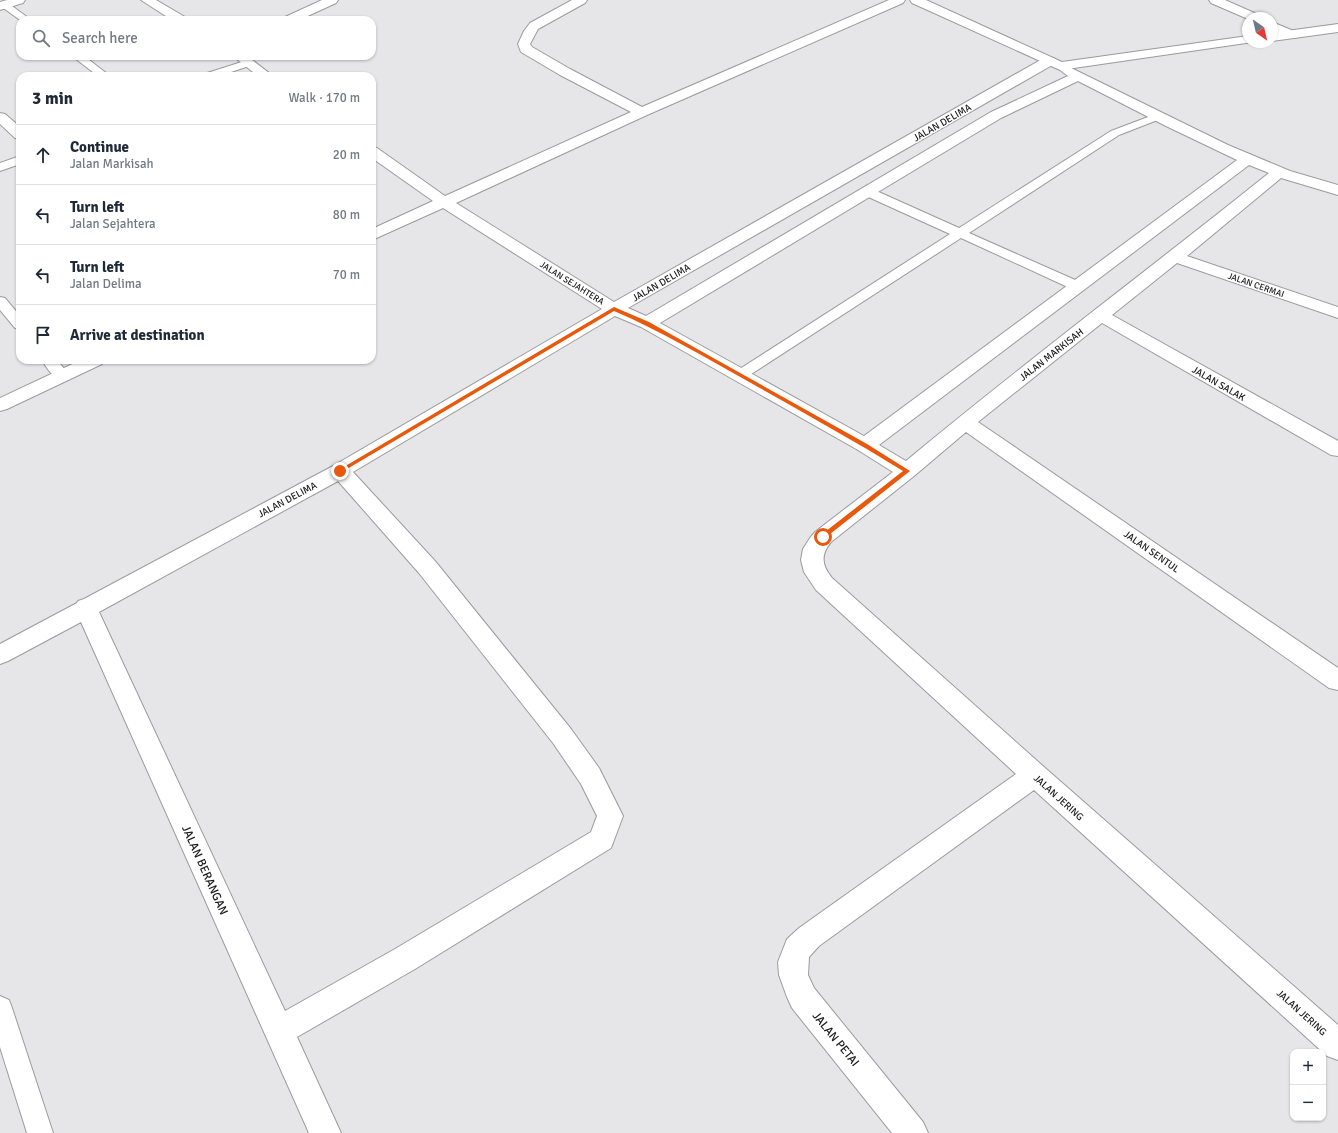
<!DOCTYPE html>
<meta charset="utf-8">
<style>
:root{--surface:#fff;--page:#f2f2f3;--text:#1f2937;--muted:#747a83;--line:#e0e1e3}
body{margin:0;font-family:Signika,sans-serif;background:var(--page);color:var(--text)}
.controls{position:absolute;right:12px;bottom:12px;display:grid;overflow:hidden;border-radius:8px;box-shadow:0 1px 3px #0004}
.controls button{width:36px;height:36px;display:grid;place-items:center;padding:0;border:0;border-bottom:1px solid var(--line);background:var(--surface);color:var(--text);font:20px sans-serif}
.compass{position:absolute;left:1242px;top:12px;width:36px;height:36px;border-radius:50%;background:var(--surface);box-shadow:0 1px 3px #0004;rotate:146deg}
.stop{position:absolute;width:12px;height:12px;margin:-9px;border:3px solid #ea580c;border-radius:50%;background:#fff}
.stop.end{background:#ea580c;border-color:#fff;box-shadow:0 1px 4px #0008}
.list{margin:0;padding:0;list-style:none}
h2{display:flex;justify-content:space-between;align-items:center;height:52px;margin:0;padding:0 16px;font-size:17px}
h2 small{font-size:13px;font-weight:400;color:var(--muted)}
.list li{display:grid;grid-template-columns:26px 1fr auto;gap:12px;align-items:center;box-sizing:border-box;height:60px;padding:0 16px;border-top:1px solid var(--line)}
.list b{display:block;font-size:15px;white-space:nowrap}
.list p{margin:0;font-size:13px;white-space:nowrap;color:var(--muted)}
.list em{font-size:13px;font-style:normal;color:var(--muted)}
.icon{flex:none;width:22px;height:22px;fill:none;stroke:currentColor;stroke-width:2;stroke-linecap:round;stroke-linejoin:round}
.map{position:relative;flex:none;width:1338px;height:1133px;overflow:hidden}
.search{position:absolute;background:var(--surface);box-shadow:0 1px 3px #0004;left:16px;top:16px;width:360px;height:44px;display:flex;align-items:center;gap:10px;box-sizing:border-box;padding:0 14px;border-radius:12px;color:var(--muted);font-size:15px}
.panel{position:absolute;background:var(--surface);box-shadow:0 1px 3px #0004;left:16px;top:72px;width:360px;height:292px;border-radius:12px}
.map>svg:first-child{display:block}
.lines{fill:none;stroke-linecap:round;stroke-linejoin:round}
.lane-casing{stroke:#9b9b9d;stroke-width:2}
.street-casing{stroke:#9b9b9d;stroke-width:2}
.secondary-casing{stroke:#9b9b9d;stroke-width:2}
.lane{fill:#fff;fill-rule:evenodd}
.street{fill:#fff;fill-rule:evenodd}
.secondary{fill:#fff;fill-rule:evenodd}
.route{fill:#ea580c}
.labels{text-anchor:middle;stroke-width:3;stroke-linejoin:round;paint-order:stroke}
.far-street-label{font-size:9px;fill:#19191a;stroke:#fff}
.street-label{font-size:10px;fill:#19191a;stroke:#fff}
.near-street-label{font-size:12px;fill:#19191a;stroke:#fff}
</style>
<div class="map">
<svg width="1338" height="1133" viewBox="0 0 1338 1133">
<rect width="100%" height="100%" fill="#e6e6e8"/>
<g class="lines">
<defs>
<g id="lane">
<path d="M5,2L8,3L31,20H20L2,7L0,5L2,3Z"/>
<path d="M72,56H84L110,76H98Z"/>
<path d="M248,60L252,61L253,63L252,65L219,76H203L204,74Z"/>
<path d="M1156,114L1160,115L1162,117L1160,119L1119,135L969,233L1082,283L1084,286L1082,289L1077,290L1072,289L961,238L745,378L740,380L735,378L732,375L735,372L950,234L864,195L862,192L864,189H872L959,228L1111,131Z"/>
<path d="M20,156V164L0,171V163Z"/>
<path d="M0,297L5,298L20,316V329L15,328L0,310Z"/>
<path d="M42,360H57L70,376L67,379C55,382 48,370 42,360Z"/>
<path d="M0,996L9,1000L12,1008L53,1133H27L0,1047Z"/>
</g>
<g id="street">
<path d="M7,0H25L23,3L0,10V2Z"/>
<path d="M141,0H156L185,17L187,20H172Z"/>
<path d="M322,0H338L336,3L299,20H283L285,17Z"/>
<path d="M572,0H587L585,3L538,29L530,44L532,47L570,69L642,107L889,0H905L903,3L647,115L456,203L614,302L1044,58H1054L1055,61L1054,64L628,308L646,316L991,112L1068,76L1060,70L1062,67L1067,66L1228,145L1290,171L1338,185V195L1281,178L1187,256L1338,307V318L1177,263L1112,315L1338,441V456L1331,455L1102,323L978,422L1338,668V690L1329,688L966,432L914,476L831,542C820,555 822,566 832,578L1044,767L1338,1025V1060L1327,1056L1034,790L819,946L809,957L808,975L814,988L923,1122L928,1133H892L792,1008L787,997L779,975L778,962L787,939L799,928L1016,774L816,590L804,572L801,560L803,549L810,538L815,532L893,472L858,450L641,327L615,316L353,472L435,561L571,729L599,768L623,816L611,848L415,969L297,1037L341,1133H309L81,622L8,661L0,664V644L77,603L78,601L84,599L333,466L602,309L443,208L372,240V229L433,201L372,158V147L377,148L445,196L631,112L560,75L521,52L518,44L524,31L530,23ZM1078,81L1166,126L1237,160L864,436L660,323L1001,118ZM1249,165L1269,173C1148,270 1025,362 906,461L879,445ZM338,481L419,573L553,743L581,784L597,816L591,832L395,949L285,1011L99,612Z"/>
<path d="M1209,0H1225L1259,15L1261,18H1248V19L1211,3Z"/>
<path d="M1272,22L1296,32L1298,35L1296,38H1288L1272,31Z"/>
<path d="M233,56H247L273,76H258Z"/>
<path d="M0,113L5,114L20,127V139L15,138L0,124Z"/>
<path d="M81,360H105L102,364L7,409L0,411V398Z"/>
</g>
<g id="secondary">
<path d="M910,0H926L1062,62L1248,36V42H1253L1060,70L912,3Z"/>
<path d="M1338,24V32L1272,41V33Z"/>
</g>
</defs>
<use href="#lane" class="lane-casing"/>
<use href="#street" class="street-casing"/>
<use href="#secondary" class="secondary-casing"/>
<use href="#lane" class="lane"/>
<use href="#street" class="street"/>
<use href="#secondary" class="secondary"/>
</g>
<path class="route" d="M614,307L649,322L742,374L867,444L910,471L825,538H821V535L903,471C853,440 802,412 751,383C706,358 661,331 614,311L342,472L337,471Z"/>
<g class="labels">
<g class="far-street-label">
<text transform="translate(572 283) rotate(32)" y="3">JALAN SEJAHTERA</text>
<text transform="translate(1256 285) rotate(19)" y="3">JALAN CERMAI</text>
</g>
<g class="street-label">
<text transform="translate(942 122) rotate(-30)" y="4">JALAN DELIMA</text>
<text transform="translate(661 282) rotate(-30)" y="4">JALAN DELIMA</text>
<text transform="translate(1051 354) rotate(-38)" y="4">JALAN MARKISAH</text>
<text transform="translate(1219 383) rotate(30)" y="4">JALAN SALAK</text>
<text transform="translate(287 499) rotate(-28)" y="4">JALAN DELIMA</text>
<text transform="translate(1152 551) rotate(35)" y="4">JALAN SENTUL</text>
<text transform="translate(1059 797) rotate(42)" y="4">JALAN JERING</text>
<text transform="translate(1302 1012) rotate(42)" y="4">JALAN JERING</text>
</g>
<g class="near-street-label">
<text transform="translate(205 870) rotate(66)" y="4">JALAN BERANGAN</text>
<text transform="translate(836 1039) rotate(51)" y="4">JALAN PETAI</text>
</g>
</g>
</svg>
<div class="controls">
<button>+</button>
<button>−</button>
</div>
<svg class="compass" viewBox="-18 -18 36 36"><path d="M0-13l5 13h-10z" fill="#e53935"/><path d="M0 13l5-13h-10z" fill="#747a83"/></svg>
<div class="stop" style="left:823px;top:537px"></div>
<div class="stop end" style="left:340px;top:471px"></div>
<div class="search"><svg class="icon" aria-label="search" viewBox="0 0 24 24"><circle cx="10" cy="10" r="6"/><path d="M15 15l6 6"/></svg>Search here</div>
<section class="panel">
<h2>3 min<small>Walk · 170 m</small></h2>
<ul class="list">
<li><svg class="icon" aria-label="ahead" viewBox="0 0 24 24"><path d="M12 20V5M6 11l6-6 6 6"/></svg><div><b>Continue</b><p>Jalan Markisah</p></div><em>20 m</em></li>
<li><svg class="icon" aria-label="left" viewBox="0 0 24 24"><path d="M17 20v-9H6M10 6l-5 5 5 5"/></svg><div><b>Turn left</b><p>Jalan Sejahtera</p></div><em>80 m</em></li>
<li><svg class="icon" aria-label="left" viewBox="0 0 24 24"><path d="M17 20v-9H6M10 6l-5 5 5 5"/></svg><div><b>Turn left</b><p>Jalan Delima</p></div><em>70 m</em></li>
<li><svg class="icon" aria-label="arrive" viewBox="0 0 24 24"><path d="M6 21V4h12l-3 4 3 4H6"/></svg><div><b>Arrive at destination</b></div></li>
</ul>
</section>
</div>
